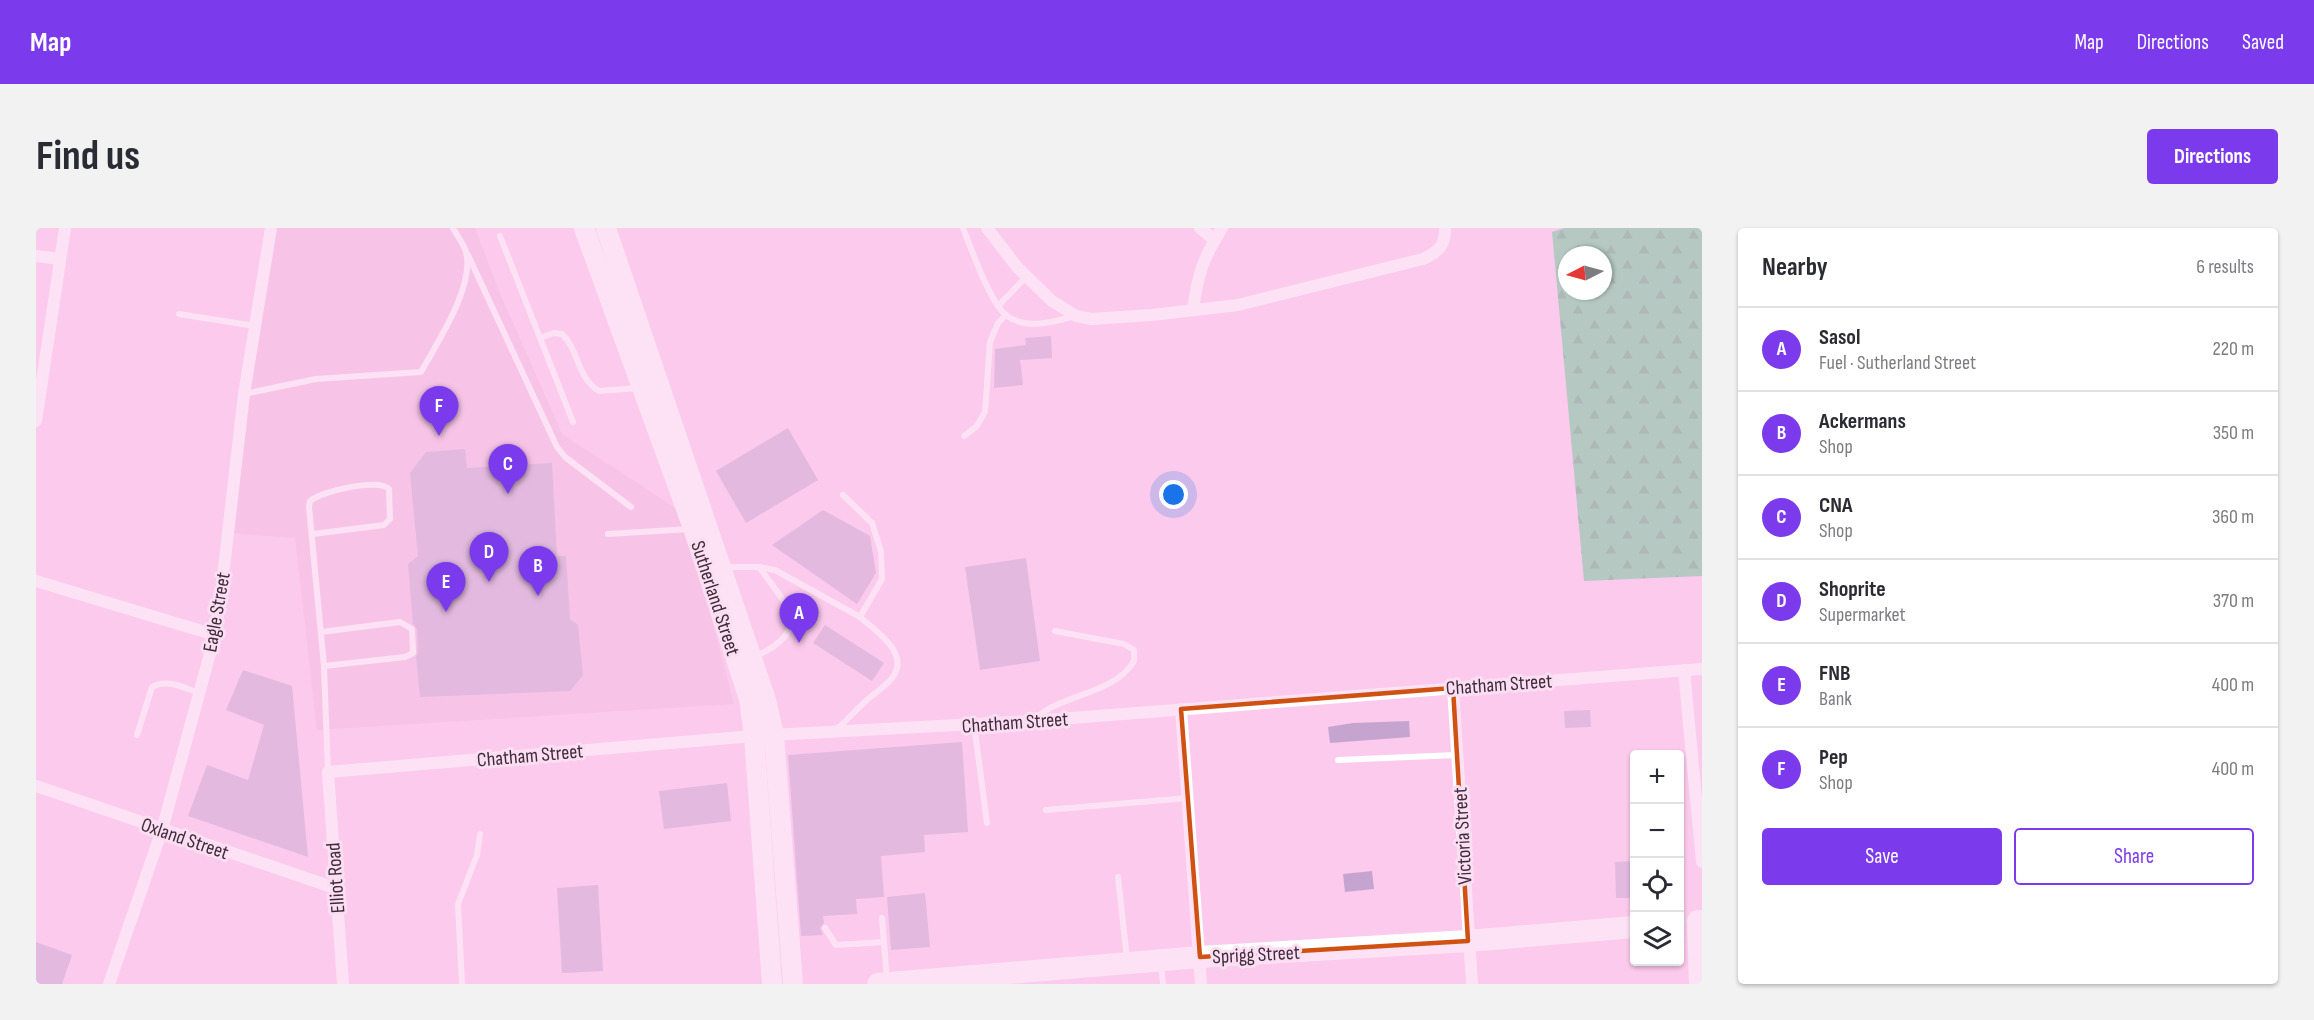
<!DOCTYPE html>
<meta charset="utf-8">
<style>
:root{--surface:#fff;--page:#f2f2f3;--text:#2b2b33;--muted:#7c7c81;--line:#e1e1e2;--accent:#7c3aed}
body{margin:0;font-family:"Sofia Sans Condensed",sans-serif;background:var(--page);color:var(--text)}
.controls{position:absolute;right:18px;bottom:18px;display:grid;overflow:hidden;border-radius:6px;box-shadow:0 2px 4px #0004}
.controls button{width:54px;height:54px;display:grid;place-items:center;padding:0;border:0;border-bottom:2px solid var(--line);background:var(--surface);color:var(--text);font:30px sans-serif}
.compass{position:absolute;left:1522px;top:18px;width:54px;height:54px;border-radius:50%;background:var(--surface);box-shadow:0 2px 4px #0004;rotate:264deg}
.you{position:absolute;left:1138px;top:267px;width:21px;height:21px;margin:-15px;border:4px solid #fff;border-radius:50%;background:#1a73e8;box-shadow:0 0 0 9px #1a73e833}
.badge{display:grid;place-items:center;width:39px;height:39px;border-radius:50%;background:var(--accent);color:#fff;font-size:20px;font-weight:700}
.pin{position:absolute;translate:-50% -50px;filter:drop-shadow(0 2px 3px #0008)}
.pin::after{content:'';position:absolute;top:32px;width:21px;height:18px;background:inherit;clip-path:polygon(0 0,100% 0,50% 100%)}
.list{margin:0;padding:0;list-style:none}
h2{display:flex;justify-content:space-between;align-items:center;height:78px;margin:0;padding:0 24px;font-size:26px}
h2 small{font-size:20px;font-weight:400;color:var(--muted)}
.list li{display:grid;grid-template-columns:39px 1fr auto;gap:18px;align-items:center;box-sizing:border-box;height:84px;padding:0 24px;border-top:2px solid var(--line)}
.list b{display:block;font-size:22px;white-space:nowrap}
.list p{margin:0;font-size:20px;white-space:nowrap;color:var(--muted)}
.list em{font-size:20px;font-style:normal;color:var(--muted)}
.actions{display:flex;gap:12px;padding:18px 24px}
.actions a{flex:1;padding:14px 0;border:2px solid var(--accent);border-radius:6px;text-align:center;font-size:21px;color:var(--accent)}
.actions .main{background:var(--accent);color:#fff}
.icon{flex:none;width:33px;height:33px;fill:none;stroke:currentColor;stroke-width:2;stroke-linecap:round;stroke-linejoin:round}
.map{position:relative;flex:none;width:1666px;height:756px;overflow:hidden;border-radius:6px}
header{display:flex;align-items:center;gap:36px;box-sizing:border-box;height:84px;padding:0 30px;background:var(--accent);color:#fff}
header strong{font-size:28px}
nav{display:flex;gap:33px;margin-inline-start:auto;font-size:21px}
.intro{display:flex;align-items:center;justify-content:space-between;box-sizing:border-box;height:144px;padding:0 36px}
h1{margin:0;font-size:42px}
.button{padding:15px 27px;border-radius:6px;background:var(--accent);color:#fff;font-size:21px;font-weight:700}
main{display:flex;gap:36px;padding:0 36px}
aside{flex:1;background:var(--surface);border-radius:6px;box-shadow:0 2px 4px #0004}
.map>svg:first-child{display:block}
.built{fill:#f2bce3}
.forest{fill:url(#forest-firs);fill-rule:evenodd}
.building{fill:#c5a5d0}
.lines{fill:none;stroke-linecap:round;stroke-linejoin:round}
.lane{stroke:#fff;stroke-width:6}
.street{stroke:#fff;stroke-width:12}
.primary{stroke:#fff;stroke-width:20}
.highway{stroke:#fff;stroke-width:22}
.marked{fill:none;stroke:#cf5213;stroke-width:4.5;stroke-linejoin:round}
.labels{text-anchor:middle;stroke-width:6;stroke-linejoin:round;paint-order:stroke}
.street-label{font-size:20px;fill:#3f2c3a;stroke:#fcdef3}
</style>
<header>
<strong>Map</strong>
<nav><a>Map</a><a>Directions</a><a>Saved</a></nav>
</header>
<div class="intro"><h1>Find us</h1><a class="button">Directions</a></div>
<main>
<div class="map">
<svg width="1666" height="756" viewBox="0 0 1666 756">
<defs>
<pattern id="forest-firs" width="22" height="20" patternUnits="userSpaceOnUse" patternTransform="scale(1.5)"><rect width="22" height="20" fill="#60c78e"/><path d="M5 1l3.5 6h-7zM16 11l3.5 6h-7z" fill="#51a275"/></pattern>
</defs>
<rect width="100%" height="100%" fill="#fbcaec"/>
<path class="built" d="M239,0H439L463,63L526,206L644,283L660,331L698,476L281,502L259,310L192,305Z"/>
<path class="forest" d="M1529,0H1666V348L1548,353L1516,4ZM1531,27H1567V63H1531Z"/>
<g class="building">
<path d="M1015,108L1016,130L984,132L987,157L958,160L959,121L990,117L989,110Z"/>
<path d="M752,200L782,252L710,295L680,243Z"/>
<path d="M429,221L431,240L516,235L521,328H530L534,391L542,397L547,447L534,463L384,469L380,429L382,425L381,401L377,396L372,336L382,328L374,245L390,224Z"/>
<path d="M787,282L834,308L840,345L821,376L736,317Z"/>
<path d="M990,330L1004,433L944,442L929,339Z"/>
<path d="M789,397L848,435L836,453L777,415Z"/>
<path d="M207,442L256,458L272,629L152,588L171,537L212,552L228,497L190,482Z"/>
<path d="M1554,482L1555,499L1529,500L1528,483Z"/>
<path d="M1373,493L1374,509L1294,515L1292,499L1317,495Z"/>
<path d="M926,514L932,604L888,607L889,624L845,628L848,669L820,671L821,686L787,688L788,695L784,700L787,707L765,708L752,527Z"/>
<path d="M691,555L695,593L628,601L623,563Z"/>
<path d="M1599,633V670H1580L1579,634Z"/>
<path d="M1336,643L1338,661L1309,664L1307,646Z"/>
<path d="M562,657L567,743L526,745L521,660Z"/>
<path d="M889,665L894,719L855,722L851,669Z"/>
<path d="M0,714L36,727L26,756H0Z"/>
</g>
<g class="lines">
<g class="lane">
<path d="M927,0C935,20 955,77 971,88C991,102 1018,94 1039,88"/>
<path d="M464,8L537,194"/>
<path d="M432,27L521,219L529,229L595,279"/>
<path d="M962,78L991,48"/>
<path d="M143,86L219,98"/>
<path d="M504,110L518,105L526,106C543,122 541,150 563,163L602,160"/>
<path d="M208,166L280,151L385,144C401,115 439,58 430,24C428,17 421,7 417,0"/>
<path d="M928,208L940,199L949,184L954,114L962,95L970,87"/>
<path d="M277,306L348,297L354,291L353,261C342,250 286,263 274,273L273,279L288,438L292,544"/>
<path d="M572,306L654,301"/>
<path d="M689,339H723L739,342L824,389L846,351L845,323L836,295L807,267"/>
<path d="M285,404L364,394L376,401L377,425L369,429L288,438"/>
<path d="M718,429C778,402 752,379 723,339"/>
<path d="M999,491C1026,465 1078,467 1098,433V422L1088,416L1019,403"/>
<path d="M938,496L951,595"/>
<path d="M801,501C811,492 821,481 831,472C847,458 872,446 857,421C849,408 835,399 824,389"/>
<path d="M101,507L116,459C131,450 148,460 163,465"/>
<path d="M1302,532L1421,527"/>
<path d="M1010,582L1152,570"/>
<path d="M1082,649L1091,731"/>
<path d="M846,690L851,752"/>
<path d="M789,700L800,717L848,714"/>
<path d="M1125,736L1127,756"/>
<path d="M426,756L422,676L441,627L444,606"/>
</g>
<g class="street">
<path d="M951,0L981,39L1016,73L1040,88L1055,91L1116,87L1202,77L1387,31C1402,24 1410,17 1409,0"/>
<path d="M1164,0L1179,12"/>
<path d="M0,28L24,31"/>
<path d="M1157,81C1162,46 1167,30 1186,0"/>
<path d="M0,193L29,0"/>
<path d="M0,353L179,407"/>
<path d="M1648,442L1666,634"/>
<path d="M1417,460L1436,756"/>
<path d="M1145,481L1165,756"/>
<path d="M0,558L299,660"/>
<path d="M73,756L126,602L179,407L186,357L208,166L235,0"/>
<path d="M307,756L292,544L718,508L997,493L1666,441"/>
</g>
<g class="primary">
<path d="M548,0L657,300L713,471L718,508L736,756"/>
<path d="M570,0L730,472L738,507L757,756"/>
</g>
<g class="highway">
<path d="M1662,693L1664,756"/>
<path d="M842,756L1164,729L1432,713L1598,699"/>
</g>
</g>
<path d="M0 0H1666V756H0ZM1417,460L1432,713L1164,729L1145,481Z" fill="#fbcaec" fill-opacity=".55" fill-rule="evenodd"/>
<path class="marked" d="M1417,460L1432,713L1164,729L1145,481Z"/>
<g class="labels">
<g class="street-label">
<text transform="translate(680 370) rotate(72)" y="7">Sutherland Street</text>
<text transform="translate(180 384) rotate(-80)" y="7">Eagle Street</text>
<text transform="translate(1463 456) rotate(-4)" y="7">Chatham Street</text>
<text transform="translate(979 494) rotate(-4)" y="7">Chatham Street</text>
<text transform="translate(494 527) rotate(-5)" y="7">Chatham Street</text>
<text transform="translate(1426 608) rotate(-93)" y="7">Victoria Street</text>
<text transform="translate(149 610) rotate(19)" y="7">Oxland Street</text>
<text transform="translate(299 650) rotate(-94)" y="7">Elliot Road</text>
<text transform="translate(1220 726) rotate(-3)" y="7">Sprigg Street</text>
</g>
</g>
</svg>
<div class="controls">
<button>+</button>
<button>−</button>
<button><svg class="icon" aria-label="locate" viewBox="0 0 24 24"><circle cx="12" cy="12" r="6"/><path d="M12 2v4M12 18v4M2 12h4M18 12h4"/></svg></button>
<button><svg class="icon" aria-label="layers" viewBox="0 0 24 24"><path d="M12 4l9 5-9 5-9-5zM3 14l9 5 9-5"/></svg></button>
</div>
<svg class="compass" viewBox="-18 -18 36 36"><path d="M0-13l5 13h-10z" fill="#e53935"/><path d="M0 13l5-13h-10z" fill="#7c7c81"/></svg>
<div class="you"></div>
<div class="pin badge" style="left:763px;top:415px">A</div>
<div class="pin badge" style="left:502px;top:368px">B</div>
<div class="pin badge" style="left:472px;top:266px">C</div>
<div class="pin badge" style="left:453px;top:354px">D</div>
<div class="pin badge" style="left:410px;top:384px">E</div>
<div class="pin badge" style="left:403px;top:208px">F</div>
</div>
<aside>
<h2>Nearby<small>6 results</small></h2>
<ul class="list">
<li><span class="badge">A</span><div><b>Sasol</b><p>Fuel · Sutherland Street</p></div><em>220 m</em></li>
<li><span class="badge">B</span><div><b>Ackermans</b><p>Shop</p></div><em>350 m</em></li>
<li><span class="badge">C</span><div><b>CNA</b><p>Shop</p></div><em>360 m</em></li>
<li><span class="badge">D</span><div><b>Shoprite</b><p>Supermarket</p></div><em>370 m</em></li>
<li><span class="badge">E</span><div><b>FNB</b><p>Bank</p></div><em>400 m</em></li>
<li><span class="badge">F</span><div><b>Pep</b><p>Shop</p></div><em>400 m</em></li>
</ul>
<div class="actions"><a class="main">Save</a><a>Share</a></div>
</aside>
</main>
